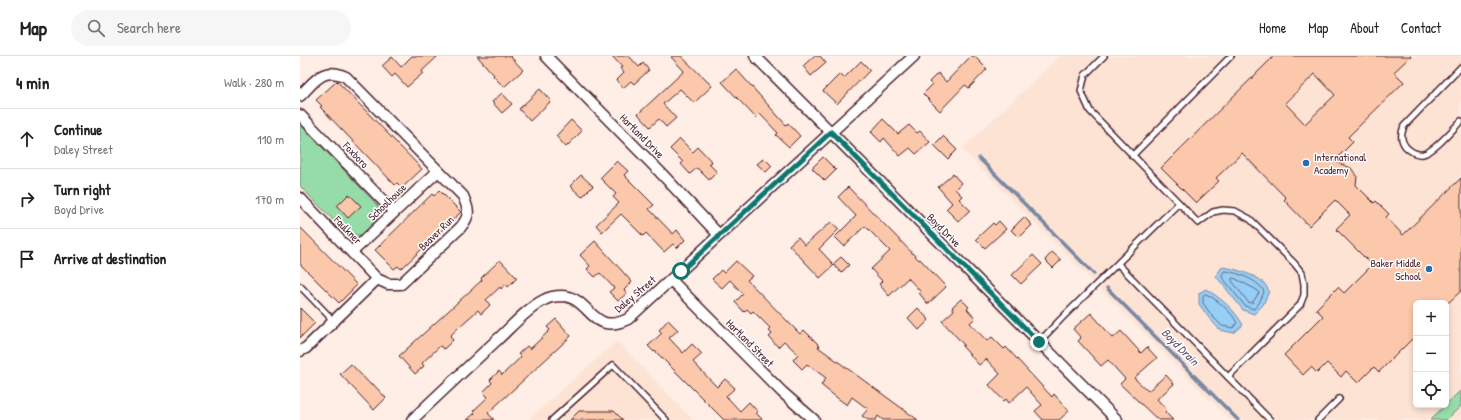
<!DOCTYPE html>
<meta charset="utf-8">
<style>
:root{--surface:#fff;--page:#f6f6f6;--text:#222;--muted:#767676;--line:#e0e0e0}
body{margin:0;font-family:"Patrick Hand",sans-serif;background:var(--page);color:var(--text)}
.controls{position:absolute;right:12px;bottom:12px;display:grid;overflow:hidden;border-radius:6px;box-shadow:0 2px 6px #0003}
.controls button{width:36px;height:36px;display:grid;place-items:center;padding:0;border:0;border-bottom:1px solid var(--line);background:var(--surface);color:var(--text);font:20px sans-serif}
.stop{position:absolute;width:12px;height:12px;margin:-9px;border:3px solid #0f766e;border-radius:50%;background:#fff}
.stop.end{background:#0f766e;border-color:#fff;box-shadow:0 1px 4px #0008}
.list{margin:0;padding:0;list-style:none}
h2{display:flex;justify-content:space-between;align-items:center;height:52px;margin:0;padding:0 16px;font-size:17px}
h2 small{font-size:13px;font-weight:400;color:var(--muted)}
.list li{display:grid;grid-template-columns:26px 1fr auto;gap:12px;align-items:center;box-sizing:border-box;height:60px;padding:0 16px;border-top:1px solid var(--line)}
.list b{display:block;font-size:15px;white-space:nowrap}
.list p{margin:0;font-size:13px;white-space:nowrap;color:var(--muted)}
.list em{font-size:13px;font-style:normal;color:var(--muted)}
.icon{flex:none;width:22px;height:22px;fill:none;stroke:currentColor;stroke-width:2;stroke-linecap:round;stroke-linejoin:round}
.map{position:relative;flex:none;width:1161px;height:364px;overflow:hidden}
header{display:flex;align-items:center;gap:24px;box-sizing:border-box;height:56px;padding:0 20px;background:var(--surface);border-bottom:1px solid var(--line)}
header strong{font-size:19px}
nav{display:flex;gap:22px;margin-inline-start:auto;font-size:14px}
.search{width:280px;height:36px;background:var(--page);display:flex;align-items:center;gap:10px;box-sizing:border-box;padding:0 14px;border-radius:22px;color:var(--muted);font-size:15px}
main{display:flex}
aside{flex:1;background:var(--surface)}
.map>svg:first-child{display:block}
.built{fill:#fde3d4;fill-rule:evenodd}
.green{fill:#96dca9;stroke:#707e6a}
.water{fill:#96cef5;stroke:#7888a4}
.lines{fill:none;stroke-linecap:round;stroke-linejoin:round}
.shore{stroke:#68657c;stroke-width:1}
.stream{stroke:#7888a4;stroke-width:3.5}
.building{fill:#fbc8ab;stroke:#4a1f2b;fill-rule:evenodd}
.service-casing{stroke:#4a1f2b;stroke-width:8}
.minor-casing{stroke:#4a1f2b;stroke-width:13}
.service{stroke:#fff;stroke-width:5}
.minor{stroke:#fff;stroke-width:10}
.route{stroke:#0f766e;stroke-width:5}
.poi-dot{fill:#1f6fb2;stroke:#fff;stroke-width:1.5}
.labels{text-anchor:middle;stroke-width:3;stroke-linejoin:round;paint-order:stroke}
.street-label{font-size:11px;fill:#4a1f2b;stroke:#fff}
.poi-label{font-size:11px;fill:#4a1f2b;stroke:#fff;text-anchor:start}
.water-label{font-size:12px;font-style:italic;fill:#615468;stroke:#fff}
</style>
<header>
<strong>Map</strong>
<div class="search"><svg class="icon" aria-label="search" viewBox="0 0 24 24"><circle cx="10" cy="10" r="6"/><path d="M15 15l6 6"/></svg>Search here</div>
<nav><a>Home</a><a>Map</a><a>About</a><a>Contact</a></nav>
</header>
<main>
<aside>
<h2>4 min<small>Walk · 280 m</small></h2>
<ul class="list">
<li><svg class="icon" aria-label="ahead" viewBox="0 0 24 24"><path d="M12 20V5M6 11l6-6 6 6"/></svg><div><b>Continue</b><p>Daley Street</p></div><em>110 m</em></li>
<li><svg class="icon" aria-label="right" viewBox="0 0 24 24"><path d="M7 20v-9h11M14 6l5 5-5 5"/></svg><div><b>Turn right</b><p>Boyd Drive</p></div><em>170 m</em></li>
<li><svg class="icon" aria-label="arrive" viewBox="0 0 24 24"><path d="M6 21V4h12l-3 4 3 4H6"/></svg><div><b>Arrive at destination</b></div></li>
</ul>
</aside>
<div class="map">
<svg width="1161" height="364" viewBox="0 0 1161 364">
<rect width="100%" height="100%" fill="#feeee6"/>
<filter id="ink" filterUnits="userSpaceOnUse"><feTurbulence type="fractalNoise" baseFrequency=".025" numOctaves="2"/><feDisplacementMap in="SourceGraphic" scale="8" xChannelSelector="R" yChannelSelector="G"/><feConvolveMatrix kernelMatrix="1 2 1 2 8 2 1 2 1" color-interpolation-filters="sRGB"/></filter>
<g filter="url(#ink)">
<g class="built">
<path d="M760,0H1161V364H930L662,93ZM1116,247H1146V349H1116Z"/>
<path d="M317,285L393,364H228Z"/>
</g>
<g class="green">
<path d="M0,68L78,150C80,165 71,170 62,179H50L45,176L0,130Z"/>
<path d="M1161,334V350L1146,364H1130Z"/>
</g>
<g class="water">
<path d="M922,211C933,212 956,219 964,227C966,230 968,233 969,235L963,249L954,258L943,254L916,220Z"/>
<path d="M906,233C922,243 934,253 943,269L934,277L920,274L909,262L899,248V237Z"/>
</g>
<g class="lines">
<g class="shore">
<path d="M925,215C937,216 960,225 964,236L959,247L954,253L945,250L922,221V219Z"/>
<path d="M934,222L957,234L959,237L952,247L948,246L932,225V223Z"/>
<path d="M906,238C918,244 931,255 937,267L933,272L922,270L912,260L903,247V240Z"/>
</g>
<g class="stream">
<path d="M679,102L794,218"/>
<path d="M807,232L938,364"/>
</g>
</g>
<g class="building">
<path d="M112,0H138L122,15L123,17L107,31L95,18L92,21L82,10L92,1L101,11Z"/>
<path d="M177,0H210L223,14L204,31L193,20L194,19Z"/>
<path d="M312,0H329L339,11L343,7L349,14L334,28L331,25L323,32L317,24L324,17L320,12L322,11Z"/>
<path d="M373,0H381L412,30L394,47L380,33L363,48L376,62L366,71L359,63L350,71L338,58L384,15L371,1Z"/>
<path d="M514,0H520L526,7L511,20L503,10Z"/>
<path d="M671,0H674L687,13L669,32L665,29L640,55L623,38L632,29L629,26L638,17L646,26Z"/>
<path d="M974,0H1111L1094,16L1104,26L1048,81L1053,86L1034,105L1051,112L1057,120L1056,129L1074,147L1076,145L1089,158L1086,161L1103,179L1161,122V235L1148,247H1116V279L1079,316L1074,311L1058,327L1046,315L1041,321L1027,307L1017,317L1011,311L1003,319L984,299L1023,260L1016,253L1038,231L1044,237L1072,209L1036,173L1050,159L1035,144L1009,170L984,144L986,142L942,97L916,122L919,125L896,147L861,112ZM1015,18L1035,39L1005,68L985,47Z"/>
<path d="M561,5L570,14L537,48L523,35L540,18L544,22Z"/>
<path d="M436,13L486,69L488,67L500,80L489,91L476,79L478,77L460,58L456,62L422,26Z"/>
<path d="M37,25L122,113L102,132L97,127L95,129L20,51L22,50L16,44Z"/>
<path d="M240,33L251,45L230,65L219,53Z"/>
<path d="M202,37L212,48L202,57L192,46Z"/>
<path d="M583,63L598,78L609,69L617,77L620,75L630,86L616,98L610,92L600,100L584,82L581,86L571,76Z"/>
<path d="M271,64L282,75L266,91L256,80Z"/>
<path d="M643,80L657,94L648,103L634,89Z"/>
<path d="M380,83L393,96L398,91L412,106L409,108L417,116L409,124L397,112L390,118L381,108L383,106L370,93Z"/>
<path d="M523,101L536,114L525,125L512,112Z"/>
<path d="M464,102L472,110L466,116L457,108Z"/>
<path d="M317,105L328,115L324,119L354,149L349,153L373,178L377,174L385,184L377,192L373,188L364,196L346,177L343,180L321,158L302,176L296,169L319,147L313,141L316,138L300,122Z"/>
<path d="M653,118L661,127L655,133L662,140L659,143L670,154L658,165L646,153L652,147L638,131Z"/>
<path d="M281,119L293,130L282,141L270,130Z"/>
<path d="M548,131L619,204L620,203L646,231L628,248L619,237L621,236L608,222L589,240L579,228L582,225L571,213L590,195L565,170L544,190L535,181L556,160L538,141Z"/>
<path d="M139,134L161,156L101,213L98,210L94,213L75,194L132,138L134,140Z"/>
<path d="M49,138L61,150L48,162L37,150Z"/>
<path d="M724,161L732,169L719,182L711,174Z"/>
<path d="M699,165L706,173L685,192L676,183L693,167L695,169Z"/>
<path d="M531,166L539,173L519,193L533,208L541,201L549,209L541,217L534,209L520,222L489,189L498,181L505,189Z"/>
<path d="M0,171L57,229L39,247L0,208Z"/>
<path d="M295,185L332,226L324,234L327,237L318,245L309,236L314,232L300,217L295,221L287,213L290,210L280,199Z"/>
<path d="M752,196L761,204L753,212L745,204Z"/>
<path d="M733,199L742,208L721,228L712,219Z"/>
<path d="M200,204L217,222L208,231L206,228L201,233L200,231L186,244L190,249L181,258L178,254L159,271L150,280L153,284L144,293L140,290L122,307L124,310L115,318L99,300L182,224L181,222Z"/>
<path d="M436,205L452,220L447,224L500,278L504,274L520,290L518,291L618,364H583L578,360L576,364H568L562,360L568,353L552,341L547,349L536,341L521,329L526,322L507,308L502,313L493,304L498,298L484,285L478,291L469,281L472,278L468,274L470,272L453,255L451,257L447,253L444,256L435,246L443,238L430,224L422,232L412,223L421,214L424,217Z"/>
<path d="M661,243L669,251L667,253L675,262L670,267L687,285L692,281L704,293L706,291L752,341L754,338L769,355L759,364H743L735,355L742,349L726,331L709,347L706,343L704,345L689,329L700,318L686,303L679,309L662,290L664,289L642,265L654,254L652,251Z"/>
<path d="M0,252L15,267L0,282Z"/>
<path d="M618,252L629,264L619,274L608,262Z"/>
<path d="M791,257L813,282L821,275L841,297L847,291L857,302L834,322L848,335L866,319L874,328L857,343L867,354L865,356L873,364H858L820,328L825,323L808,304L801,310L778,285L781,282L773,273Z"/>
<path d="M256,263L271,280L188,357L194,364H167L175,357L173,355L188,341L183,336L192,327L190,324L199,315L202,319L221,301L218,298L227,290L230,293L250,274L247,271Z"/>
<path d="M368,264L378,274L369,282L383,297L392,288L402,298L393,306L417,331L425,323L435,332L426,340L440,355L449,346L458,356L456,357L463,364H424L355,295L354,296L348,290L362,277L359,274Z"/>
<path d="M51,308L71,329L72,327L86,342L74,354L40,318Z"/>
<path d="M279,355H314L323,364H270Z"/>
</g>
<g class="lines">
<defs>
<g id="service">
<path d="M1161,11L1104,70C1101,78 1100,84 1106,91C1110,95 1116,99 1123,98C1134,96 1153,73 1161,65"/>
<path d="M832,100L931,0"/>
<path d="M879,147L898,167L913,156L923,154L935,155L950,163L994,207L1002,217L1004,228V239L1000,249L928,321"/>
<path d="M818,208L970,364"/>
<path d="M0,230L28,259L32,266"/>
<path d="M739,286L762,262L879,147L790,55L781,35L785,19L804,0"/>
<path d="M252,364L313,309L366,364"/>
<path d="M1018,364L1039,343"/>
</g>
<g id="minor">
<path d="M246,0L360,116L419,179"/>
<path d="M455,0L817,364"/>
<path d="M0,40C15,25 23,10 46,21L163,140C169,154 171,159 160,172L101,228H88L77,223L0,142"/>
<path d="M0,59L94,156"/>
<path d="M52,196L138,115"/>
<path d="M371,224L482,336L514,364"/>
<path d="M0,295L6,292L77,223"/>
<path d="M112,364C140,337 169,310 198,283C212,270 228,252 244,244C249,241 257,240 262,240C291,241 291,281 328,263L614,0"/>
</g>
</defs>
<use href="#service" class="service-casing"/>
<use href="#minor" class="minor-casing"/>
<use href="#service" class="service"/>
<use href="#minor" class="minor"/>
</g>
</g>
<g class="lines" filter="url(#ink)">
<path class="route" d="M381,215L531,76L739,286"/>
</g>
<g class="poi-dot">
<circle cx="1006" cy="107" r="4"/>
<circle cx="1129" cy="213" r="4"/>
</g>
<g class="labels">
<g class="street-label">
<text transform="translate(342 80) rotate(45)" y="4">Hartland Drive</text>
<text transform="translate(56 99) rotate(46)" y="4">Foxboro</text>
<text transform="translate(87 146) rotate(-44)" y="4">Schoolhouse</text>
<text transform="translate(48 174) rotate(46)" y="4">Faulkner</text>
<text transform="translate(644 174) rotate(45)" y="4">Boyd Drive</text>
<text transform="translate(136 177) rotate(-44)" y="4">Beaver Run</text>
<text transform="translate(335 238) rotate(-40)" y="4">Daley Street</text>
<text transform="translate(450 287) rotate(45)" y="4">Hartland Street</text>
</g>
<g class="poi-label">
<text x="1014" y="105">International<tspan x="1014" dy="13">Academy</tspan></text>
<text x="1121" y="211" text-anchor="end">Baker Middle<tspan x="1121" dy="13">School</tspan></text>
</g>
<g class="water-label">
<text transform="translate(880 291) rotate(45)" y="4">Boyd Drain</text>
</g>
</g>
</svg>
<div class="controls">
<button>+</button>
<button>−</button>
<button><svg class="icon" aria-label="locate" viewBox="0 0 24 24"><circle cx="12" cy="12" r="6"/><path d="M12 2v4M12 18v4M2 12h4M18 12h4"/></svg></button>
</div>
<div class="stop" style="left:381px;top:215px"></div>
<div class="stop end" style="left:739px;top:286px"></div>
</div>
</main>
